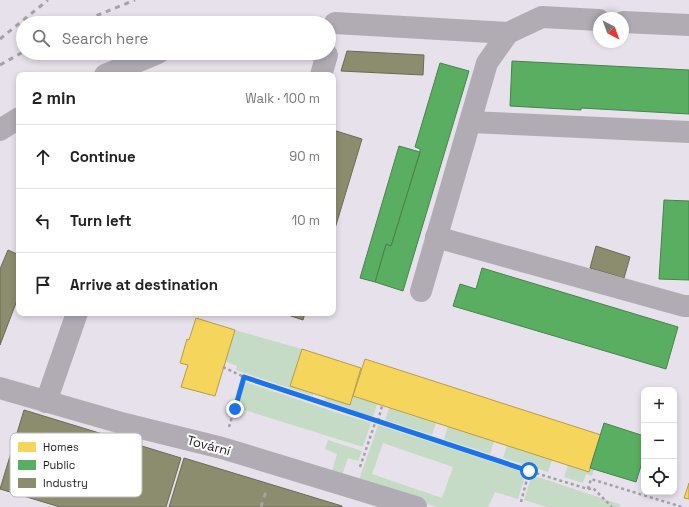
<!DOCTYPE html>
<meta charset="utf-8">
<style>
:root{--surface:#fff;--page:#f2f2f2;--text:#222;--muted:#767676;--line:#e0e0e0}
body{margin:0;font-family:"Space Grotesk",sans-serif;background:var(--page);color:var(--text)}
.controls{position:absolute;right:12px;bottom:12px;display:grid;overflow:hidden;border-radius:8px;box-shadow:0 2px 6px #0003}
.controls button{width:36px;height:36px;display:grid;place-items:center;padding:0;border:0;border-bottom:1px solid var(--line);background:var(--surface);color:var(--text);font:20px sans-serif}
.compass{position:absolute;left:593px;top:12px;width:36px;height:36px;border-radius:50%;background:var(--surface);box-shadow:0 2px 6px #0003;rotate:139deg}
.stop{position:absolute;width:12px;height:12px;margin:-9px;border:3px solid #1a73e8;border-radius:50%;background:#fff}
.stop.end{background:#1a73e8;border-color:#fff;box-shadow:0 1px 4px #0008}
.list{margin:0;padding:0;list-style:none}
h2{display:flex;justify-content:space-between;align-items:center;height:52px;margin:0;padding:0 16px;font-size:17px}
h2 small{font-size:13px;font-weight:400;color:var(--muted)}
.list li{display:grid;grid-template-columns:26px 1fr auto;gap:12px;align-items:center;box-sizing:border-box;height:64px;padding:0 16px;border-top:1px solid var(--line)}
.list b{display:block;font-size:15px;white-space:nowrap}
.list em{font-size:13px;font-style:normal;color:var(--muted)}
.icon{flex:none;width:22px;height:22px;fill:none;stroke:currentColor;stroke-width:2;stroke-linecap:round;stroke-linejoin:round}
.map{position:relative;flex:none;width:689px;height:507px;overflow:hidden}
.search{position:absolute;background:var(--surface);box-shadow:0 2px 6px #0003;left:16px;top:16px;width:320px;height:44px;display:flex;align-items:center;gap:10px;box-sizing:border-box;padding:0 14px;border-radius:22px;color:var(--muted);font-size:15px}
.panel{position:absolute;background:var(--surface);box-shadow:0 2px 6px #0003;left:16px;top:72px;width:320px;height:244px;border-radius:8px}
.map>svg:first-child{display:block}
.green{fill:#c6dbc5;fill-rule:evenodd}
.homes{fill:#f6d55c;stroke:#b59d4a}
.public{fill:#5aae61;stroke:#48824e}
.industry{fill:#8c8c6e;stroke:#6b6a57}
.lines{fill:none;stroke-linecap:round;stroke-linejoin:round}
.path{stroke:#a4a0a7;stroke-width:2.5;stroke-dasharray:3 3;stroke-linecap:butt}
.minor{stroke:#b1acb4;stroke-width:22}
.rail{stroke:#a5a1a9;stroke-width:3;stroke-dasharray:5 5;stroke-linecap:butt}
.route{stroke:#1a73e8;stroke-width:5}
.labels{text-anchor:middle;stroke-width:4;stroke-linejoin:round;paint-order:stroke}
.street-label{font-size:13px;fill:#1d1a20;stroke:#fff}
.key{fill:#fff;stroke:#bbbabc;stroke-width:1}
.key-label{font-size:11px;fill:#1d1a20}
</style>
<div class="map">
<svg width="689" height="507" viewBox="0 0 689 507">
<rect width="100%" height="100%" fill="#e6e1ea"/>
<g class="green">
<path d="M235,330L302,349L290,386L313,393V396L236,370L237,366L225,361Z"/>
<path d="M245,382L344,415L371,423L363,447L238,408Z"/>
<path d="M353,396L377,404L373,417L325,400L326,397L350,405Z"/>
<path d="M389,408L436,423L432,435L385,420Z"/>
<path d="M378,425L526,473L518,499L495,492L488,507H437L358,483ZM383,443L453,467L442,498L372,474Z"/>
<path d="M448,426L494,441L490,454L444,439Z"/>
<path d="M328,440L362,451L358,461L348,458L341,478L331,475L337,454L325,449Z"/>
<path d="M507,445L552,460L548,472L503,458Z"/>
<path d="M568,465L589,472L590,468L594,469L592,476L586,474L583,483L564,477Z"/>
<path d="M532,475L619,504L621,507H547L524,500Z"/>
</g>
<g class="homes">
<path d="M196,318L235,330L215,396L181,387L188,365L180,363L187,339L189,340Z"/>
<path d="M302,349L361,368L350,405L290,386Z"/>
<path d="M365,359L601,435L589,472L353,396Z"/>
<path d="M689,483V499L684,498Z"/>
</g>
<g class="public">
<path d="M512,61L689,70V114L581,108V110L510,106Z"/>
<path d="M440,63L469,71L403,291L375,282L386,244L391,246L420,152V149L415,147Z"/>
<path d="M399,146L420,152L391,246L386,244L375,282L360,278Z"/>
<path d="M664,200L689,201V280L659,279Z"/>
<path d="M482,268L678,327L666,369L453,306L460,284L476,289Z"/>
<path d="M604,423L644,436V456L636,482L590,468Z"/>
</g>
<g class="industry">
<path d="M347,51L424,55L423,75L341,71Z"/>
<path d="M333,130L362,139L333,235Z"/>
<path d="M596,246L630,257L624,278L590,268Z"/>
<path d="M8,250L19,255V295L0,345V269Z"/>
<path d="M282,313H305L303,320Z"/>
<path d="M24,410L181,458L166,507H60L0,489Z"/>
<path d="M184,458L342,506V507H169Z"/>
</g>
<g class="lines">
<g class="path">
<path d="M223,367L244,377"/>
<path d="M378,421L382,406"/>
<path d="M229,427L244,377L529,471L588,489L591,479L682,507"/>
<path d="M360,467L376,420"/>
<path d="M588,489L593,488L612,507"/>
<path d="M521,502L529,471"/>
</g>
<g class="minor">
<path d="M623,22L689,25"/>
<path d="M335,23L508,33"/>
<path d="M321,53L327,55L321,75"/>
<path d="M105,75L158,53"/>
<path d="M470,122L689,132"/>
<path d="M0,130L19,118"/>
<path d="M436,237L684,306H689"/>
<path d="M421,291L487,63L508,33L542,17L599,20"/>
<path d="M0,388L125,424L222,448L416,507"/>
<path d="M46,402L77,313"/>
</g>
<g class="rail">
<path d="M78,23L135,0"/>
<path d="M0,39L48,0"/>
<path d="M0,65L23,52"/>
<path d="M261,507L267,488"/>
</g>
</g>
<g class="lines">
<path class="route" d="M235,409L244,377L529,471"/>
</g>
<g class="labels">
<g class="street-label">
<text transform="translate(209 445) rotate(15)" y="5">Tovární</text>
</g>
</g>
<rect x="10" y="433" width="132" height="64" rx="6" class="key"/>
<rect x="18" y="442" width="18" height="10" fill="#f6d55c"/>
<rect x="18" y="460" width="18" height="10" fill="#5aae61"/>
<rect x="18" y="478" width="18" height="10" fill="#8c8c6e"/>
<g class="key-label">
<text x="43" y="451">Homes</text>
<text x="43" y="469">Public</text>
<text x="43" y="487">Industry</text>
</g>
</svg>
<div class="controls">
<button>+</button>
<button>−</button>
<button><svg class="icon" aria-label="locate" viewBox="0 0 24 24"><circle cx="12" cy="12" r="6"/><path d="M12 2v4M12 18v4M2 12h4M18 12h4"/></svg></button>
</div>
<svg class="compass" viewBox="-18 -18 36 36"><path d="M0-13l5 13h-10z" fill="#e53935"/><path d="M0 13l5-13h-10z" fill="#767676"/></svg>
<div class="stop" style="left:529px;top:471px"></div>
<div class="stop end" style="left:235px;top:409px"></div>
<div class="search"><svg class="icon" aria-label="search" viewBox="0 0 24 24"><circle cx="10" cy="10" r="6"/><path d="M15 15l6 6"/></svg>Search here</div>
<section class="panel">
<h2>2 min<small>Walk · 100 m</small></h2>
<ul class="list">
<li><svg class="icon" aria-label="ahead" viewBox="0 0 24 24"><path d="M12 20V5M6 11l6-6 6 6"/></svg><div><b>Continue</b></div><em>90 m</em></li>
<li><svg class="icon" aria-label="left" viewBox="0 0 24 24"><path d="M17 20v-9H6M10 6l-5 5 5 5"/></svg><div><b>Turn left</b></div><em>10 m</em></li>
<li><svg class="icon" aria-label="arrive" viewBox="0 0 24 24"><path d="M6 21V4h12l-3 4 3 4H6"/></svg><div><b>Arrive at destination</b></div></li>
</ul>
</section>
</div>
